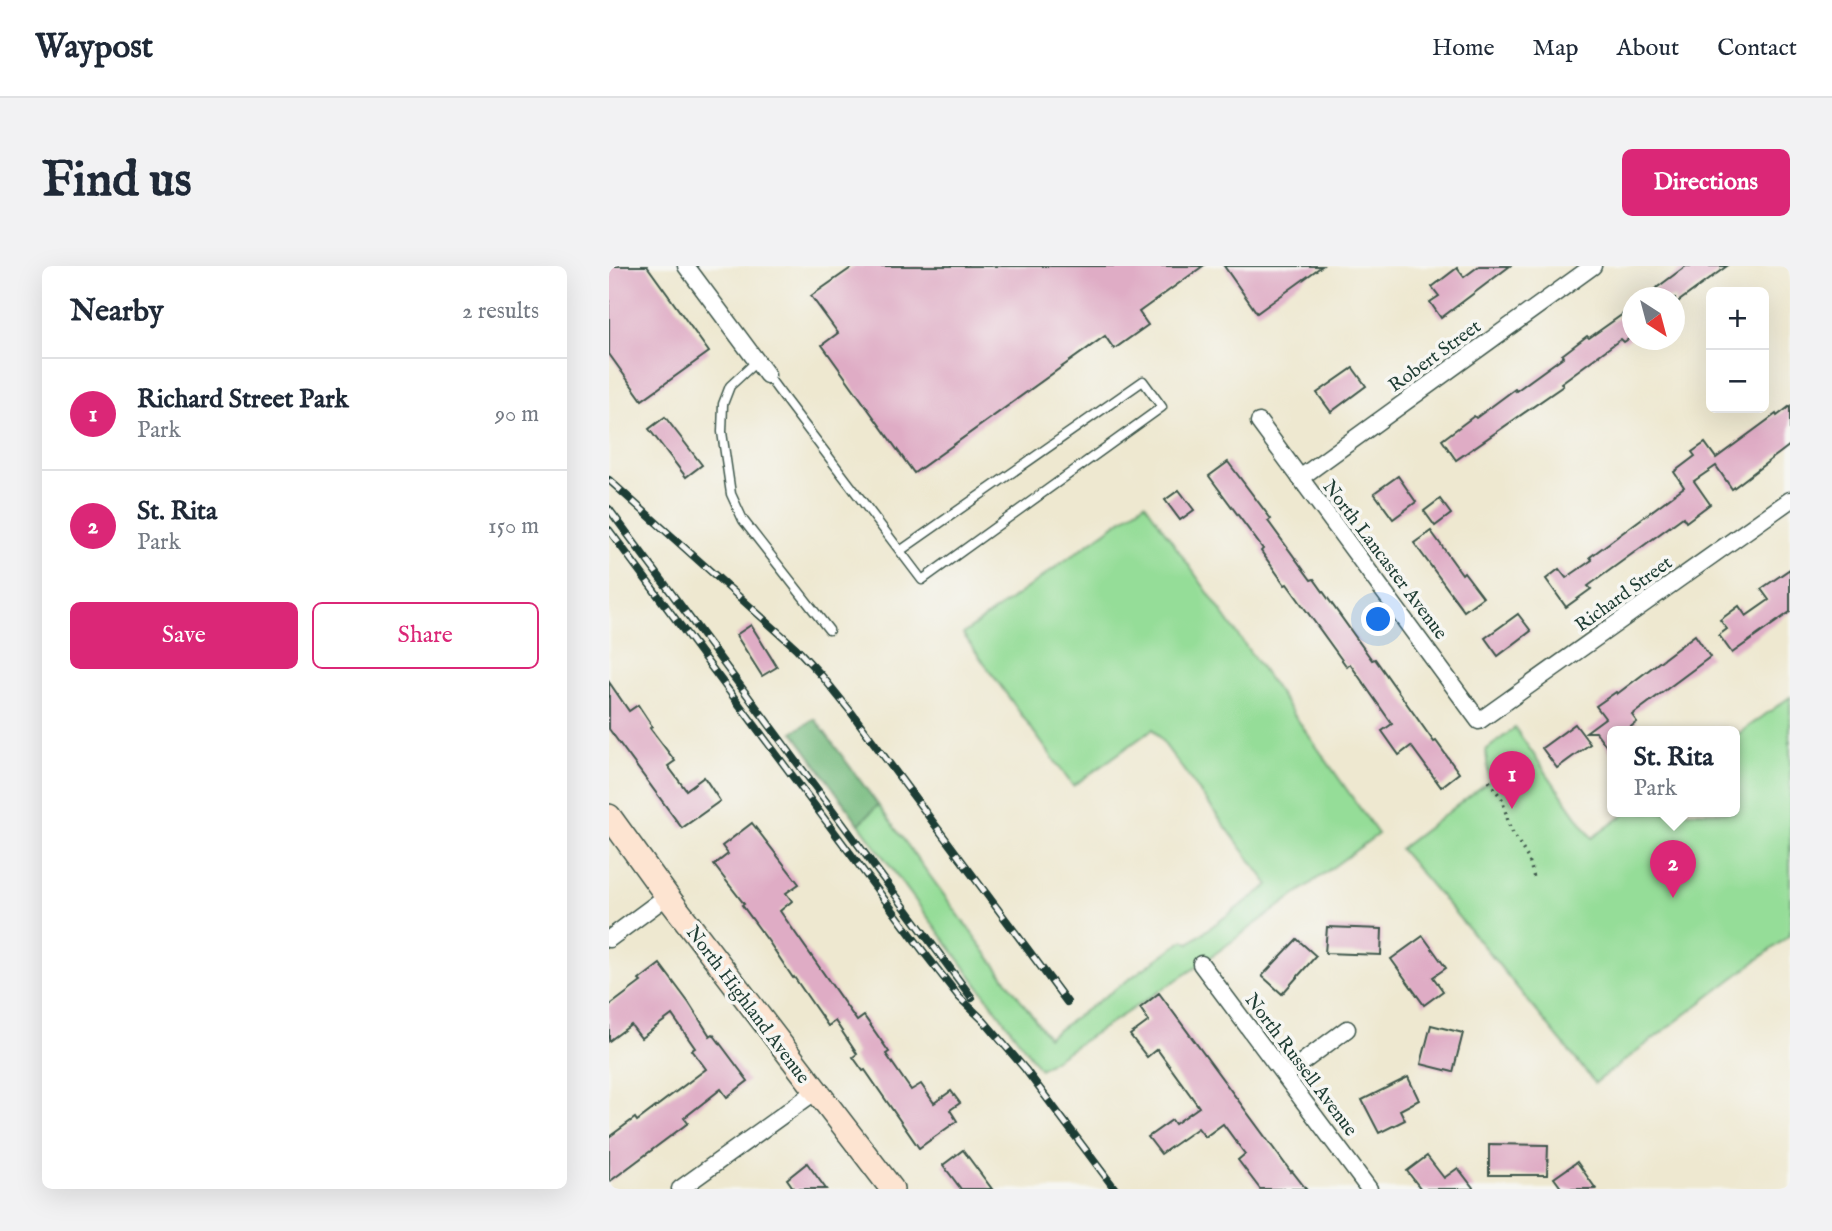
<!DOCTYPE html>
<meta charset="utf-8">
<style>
:root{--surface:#fff;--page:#f2f2f3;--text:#1f2937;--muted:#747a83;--line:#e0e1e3;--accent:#db2777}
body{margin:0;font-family:"IM FELL English",serif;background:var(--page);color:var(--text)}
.controls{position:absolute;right:21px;top:21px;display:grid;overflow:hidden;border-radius:10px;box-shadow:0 7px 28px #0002}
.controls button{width:63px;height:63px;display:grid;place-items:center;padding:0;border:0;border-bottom:2px solid var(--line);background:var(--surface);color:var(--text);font:35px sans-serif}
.compass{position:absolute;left:1013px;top:21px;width:63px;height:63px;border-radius:50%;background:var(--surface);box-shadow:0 7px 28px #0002;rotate:144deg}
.you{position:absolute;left:770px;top:354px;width:24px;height:24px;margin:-18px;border:5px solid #fff;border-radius:50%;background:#1a73e8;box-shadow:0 0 0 10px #1a73e833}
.badge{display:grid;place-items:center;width:46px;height:46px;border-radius:50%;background:var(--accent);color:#fff;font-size:23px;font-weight:700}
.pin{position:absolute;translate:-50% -58px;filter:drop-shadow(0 2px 4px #0008)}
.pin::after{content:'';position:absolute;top:37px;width:24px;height:21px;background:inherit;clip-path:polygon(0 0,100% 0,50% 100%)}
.popup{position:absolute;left:998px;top:460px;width:133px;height:91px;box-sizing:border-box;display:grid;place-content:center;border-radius:10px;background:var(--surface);filter:drop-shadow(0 2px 5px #0005);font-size:23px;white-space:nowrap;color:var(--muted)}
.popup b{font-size:26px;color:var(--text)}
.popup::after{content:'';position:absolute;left:50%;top:100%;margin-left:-14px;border:14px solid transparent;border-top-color:var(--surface)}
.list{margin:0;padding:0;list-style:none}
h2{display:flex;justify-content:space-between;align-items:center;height:91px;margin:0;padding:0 28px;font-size:30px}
h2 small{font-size:23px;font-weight:400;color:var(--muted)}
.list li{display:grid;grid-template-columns:46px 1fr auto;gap:21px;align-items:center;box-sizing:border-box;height:112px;padding:0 28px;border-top:2px solid var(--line)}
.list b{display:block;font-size:26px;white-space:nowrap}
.list p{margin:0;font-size:23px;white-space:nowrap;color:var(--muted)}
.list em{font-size:23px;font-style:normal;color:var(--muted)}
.actions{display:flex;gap:14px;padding:21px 28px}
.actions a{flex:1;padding:16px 0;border:2px solid var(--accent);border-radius:10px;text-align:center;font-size:24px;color:var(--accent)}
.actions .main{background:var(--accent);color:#fff}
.map{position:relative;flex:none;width:1181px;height:923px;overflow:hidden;border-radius:10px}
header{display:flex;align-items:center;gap:42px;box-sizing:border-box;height:98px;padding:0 35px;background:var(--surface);border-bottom:2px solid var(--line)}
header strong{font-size:33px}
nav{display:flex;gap:38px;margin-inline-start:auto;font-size:24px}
.intro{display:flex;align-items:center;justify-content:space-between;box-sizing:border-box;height:168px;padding:0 42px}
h1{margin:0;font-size:49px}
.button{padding:18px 32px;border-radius:10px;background:var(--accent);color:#fff;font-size:24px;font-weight:700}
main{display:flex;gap:42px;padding:0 42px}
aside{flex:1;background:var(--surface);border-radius:10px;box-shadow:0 7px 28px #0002}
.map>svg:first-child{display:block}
.green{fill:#95dd98;stroke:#5a8d66;stroke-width:2}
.forest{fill:#78bc80;stroke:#4c7c5a;stroke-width:2}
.building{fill:#dfacc5}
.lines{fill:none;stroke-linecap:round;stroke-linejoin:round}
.lane-casing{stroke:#3e574b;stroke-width:11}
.street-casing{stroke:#3e574b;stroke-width:19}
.secondary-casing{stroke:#3e574b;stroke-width:26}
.path{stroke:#3e574b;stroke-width:3.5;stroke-dasharray:2 5;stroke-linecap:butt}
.lane{stroke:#fff;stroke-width:8}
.street{stroke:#fff;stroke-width:16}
.secondary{stroke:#fde4d1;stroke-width:23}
.rail-casing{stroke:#1f3d34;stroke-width:8}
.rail{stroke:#f6f6f2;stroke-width:5;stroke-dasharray:16;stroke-linecap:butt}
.labels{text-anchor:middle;stroke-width:7;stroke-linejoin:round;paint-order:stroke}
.street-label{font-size:19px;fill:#1f3d34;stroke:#f6f6f2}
</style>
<header>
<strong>Waypost</strong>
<nav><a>Home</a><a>Map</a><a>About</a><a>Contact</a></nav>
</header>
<div class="intro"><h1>Find us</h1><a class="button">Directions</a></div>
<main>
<aside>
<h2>Nearby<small>2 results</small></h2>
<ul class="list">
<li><span class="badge">1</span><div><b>Richard Street Park</b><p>Park</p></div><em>90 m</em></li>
<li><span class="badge">2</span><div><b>St. Rita</b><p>Park</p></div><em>150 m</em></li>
</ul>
<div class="actions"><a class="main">Save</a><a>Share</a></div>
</aside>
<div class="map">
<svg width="1181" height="923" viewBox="0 0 1181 923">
<rect width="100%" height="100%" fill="#f6f6f2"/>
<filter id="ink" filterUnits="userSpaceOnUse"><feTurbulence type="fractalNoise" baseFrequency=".0143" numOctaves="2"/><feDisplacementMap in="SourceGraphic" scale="14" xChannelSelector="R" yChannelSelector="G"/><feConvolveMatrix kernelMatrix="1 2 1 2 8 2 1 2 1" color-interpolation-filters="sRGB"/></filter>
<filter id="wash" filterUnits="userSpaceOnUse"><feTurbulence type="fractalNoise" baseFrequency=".00686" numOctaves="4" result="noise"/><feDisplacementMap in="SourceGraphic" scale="28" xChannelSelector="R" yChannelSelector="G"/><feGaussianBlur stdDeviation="1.57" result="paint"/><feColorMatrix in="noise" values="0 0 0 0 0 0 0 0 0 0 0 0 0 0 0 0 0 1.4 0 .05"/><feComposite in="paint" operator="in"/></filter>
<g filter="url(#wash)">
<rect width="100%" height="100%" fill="#eee8d0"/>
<g class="green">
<path d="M536,237L769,568L592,698L431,803L250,558L269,539L439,771L575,674L580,677L660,619L544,463L464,520L354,368Z"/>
<path d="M1181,431V669L986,817L876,682L791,583L880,515L877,484L906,462L983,572L1019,546H1125V471Z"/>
</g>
<path class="forest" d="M206,453L269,539L250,558L184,466Z"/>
<g id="blocks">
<g class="building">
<path d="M0,0H38L100,86L33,134L0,88Z"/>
<path d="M245,0H594L530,46L539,59L505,83L496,70L305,207L213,79L229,67L202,30Z"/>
<path d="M615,0H713L648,47Z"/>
<path d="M870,0H901L832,52L821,36L830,30L823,21L848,2L855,11Z"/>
<path d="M1077,0H1118L1066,38V32H1034Z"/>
<path d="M1024,41V70L1015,76L1012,73L952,117L954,120L847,194L833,174L865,150L867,152L906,123L907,125L954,91L953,89L978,70L980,72Z"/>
<path d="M744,102L757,120L722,146L708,127Z"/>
<path d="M1181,140V179L1123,223L1107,200L1085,215L1101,238L1077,256L1074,251L979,320L982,323L957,341L937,313L950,303L957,312L983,294L981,291L1075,221L1065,206L1086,190L1083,186L1096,177L1107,192L1167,148L1168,150Z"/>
<path d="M56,151L93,199L77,211L40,163Z"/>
<path d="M619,196L662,253L659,255L702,314L705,313L763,394L766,393L825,476L827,475L850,507L832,521L802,480L790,489L773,465L783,458L741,398L738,401L678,318L676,319L652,285L654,283L600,210Z"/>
<path d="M789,210L807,236L784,253L765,227Z"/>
<path d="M570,224L585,244L571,254L556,234Z"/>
<path d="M831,233L842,248L826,260L815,245Z"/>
<path d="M822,265L853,308L855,306L874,331L855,345L805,277Z"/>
<path d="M1181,303V346L1123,387L1110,369L1118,363L1111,354L1130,340L1137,350L1160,334L1152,323Z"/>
<path d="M909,348L922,365L889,390L876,372Z"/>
<path d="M142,359L168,401L153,410L127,369Z"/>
<path d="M1086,369L1101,391L1023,449L1028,456L1015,466H1003V488L987,466H977L996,452L987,440L1007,426L1008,428Z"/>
<path d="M0,416L20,445L29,439L43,460L41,462L66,495L59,500L77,524L95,511L111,535L73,562L0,463Z"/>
<path d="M966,458L981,478L948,502L933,482Z"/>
<path d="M143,557L190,618L177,627L183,635L171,645L248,755L255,750L280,786L277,788L302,824L312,818L325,837L342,825L351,837L341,844L348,855L310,882L256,804L254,805L244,791L248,788L226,755L219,760L185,711L184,712L160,676L133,639L135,638L105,599L119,588L113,580Z"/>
<path d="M718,661L773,663L772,689L716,687Z"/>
<path d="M814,670L837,702L824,711L834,725L815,739L782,693Z"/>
<path d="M688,673L707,690L673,728L653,710Z"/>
<path d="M51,698L80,737L101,770L104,768L139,815L118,831L112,823L75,852L79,857L0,916V871L26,852L28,855L97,803L83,784L86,782L63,749L32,772L22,759L0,775V740L32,716L30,714Z"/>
<path d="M550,727L682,906L683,905L697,923H651L629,894L636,888L614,858L596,871L589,862L552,888L539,871L563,854L566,858L590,841L548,783L538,791L521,769L540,755L531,742Z"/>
<path d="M822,759L854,767L844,806L812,798Z"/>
<path d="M799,811L810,834L791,844L796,854L770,867L753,834Z"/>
<path d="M880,878L939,879L938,909H880Z"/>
<path d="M354,884L383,923H352L334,899Z"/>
<path d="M818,890L835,912L849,902L865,923H812L798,905Z"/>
<path d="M968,896L987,923H953L945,912Z"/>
<path d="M198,897L217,923H185L178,913Z"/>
</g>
</g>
</g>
<g filter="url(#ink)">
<use href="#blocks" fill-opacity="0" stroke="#3e574b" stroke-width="2"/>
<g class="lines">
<defs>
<g id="lane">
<path d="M148,95L121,120L114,138L113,166L122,228L134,254L220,364"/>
<path d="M158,109L169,124L313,314L553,141L534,115L291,285"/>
</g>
<g id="street">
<path d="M77,0L158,109"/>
<path d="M650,156L870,455L1181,234"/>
<path d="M691,212L984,0"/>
<path d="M0,673L58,630"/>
<path d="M592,698L760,923"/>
<path d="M676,809L738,763"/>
<path d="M71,923L207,825"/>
</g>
<path id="secondary" d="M0,550L58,630L283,923"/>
</defs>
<use href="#lane" class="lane-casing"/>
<use href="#street" class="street-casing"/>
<use href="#secondary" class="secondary-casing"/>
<path class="path" d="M880,515L893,533L901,562L920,594L925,612"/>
<use href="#lane" class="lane"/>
<use href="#street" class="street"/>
<use href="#secondary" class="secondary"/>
<defs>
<g id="rail">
<path d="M0,214L187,382L213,410L242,446L458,736"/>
<path d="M0,243L363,732"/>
<path d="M0,264L317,689L350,731L375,755L416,803L506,923"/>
</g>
</defs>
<use href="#rail" class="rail-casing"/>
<use href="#rail" class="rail"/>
</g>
</g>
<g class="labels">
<g class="street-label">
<text transform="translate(825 89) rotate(-36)" y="7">Robert Street</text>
<text transform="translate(777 293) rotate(53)" y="7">North Lancaster Avenue</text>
<text transform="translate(1014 327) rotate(-36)" y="7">Richard Street</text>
<text transform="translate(140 738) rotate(53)" y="7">North Highland Avenue</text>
<text transform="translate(693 798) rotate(53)" y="7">North Russell Avenue</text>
</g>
</g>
</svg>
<div class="controls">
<button>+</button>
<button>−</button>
</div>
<svg class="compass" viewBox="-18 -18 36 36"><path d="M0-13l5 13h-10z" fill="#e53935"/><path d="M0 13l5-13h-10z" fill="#747a83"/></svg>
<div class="you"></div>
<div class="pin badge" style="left:903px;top:543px">1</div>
<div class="pin badge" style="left:1064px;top:632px">2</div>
<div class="popup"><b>St. Rita</b>Park</div>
</div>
</main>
